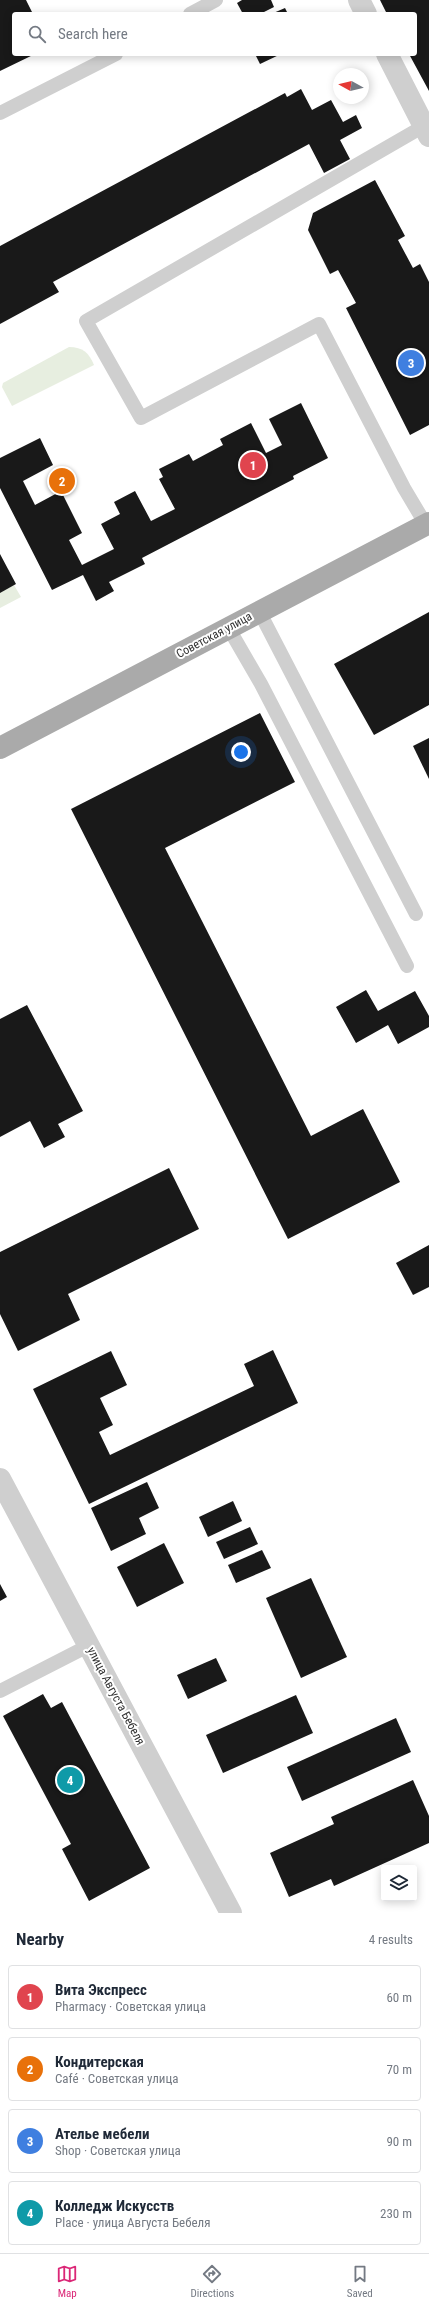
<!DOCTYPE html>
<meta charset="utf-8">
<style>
:root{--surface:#fff;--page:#f6f6f7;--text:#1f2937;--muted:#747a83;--line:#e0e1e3;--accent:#db2777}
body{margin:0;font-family:"Roboto Condensed",sans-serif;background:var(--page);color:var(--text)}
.controls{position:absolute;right:12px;bottom:12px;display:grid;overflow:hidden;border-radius:4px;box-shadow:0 2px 10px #0003}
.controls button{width:36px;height:36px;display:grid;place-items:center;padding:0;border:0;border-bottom:1px solid var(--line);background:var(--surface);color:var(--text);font:20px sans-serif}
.compass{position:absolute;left:333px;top:68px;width:36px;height:36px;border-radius:50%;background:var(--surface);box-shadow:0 2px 10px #0003;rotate:278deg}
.you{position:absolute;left:241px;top:752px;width:14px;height:14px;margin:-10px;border:3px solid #fff;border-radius:50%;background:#1a73e8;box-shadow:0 0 0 6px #1a73e833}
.badge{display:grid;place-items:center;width:26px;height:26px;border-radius:50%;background:var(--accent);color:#fff;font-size:13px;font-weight:700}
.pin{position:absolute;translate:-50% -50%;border:2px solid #fff;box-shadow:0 1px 4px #0006}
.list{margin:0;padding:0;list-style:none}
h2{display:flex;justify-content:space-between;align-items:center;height:52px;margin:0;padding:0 16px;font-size:17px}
h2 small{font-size:13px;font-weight:400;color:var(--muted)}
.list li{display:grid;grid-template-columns:26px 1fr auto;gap:12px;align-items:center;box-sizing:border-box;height:64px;margin:0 8px 8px;padding:0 8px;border:1px solid var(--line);border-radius:4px}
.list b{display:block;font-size:15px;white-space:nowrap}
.list p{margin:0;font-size:13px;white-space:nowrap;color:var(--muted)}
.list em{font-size:13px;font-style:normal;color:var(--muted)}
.icon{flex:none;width:22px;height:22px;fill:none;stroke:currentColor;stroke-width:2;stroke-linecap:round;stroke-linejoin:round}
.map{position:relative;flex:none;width:429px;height:1913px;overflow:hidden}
.search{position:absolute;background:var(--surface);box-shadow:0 2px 10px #0003;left:12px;right:12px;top:12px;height:44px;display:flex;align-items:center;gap:10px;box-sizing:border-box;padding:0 14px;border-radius:4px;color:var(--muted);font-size:15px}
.sheet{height:340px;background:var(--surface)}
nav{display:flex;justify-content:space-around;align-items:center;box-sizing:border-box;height:56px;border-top:1px solid var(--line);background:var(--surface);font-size:11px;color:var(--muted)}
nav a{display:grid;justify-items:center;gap:2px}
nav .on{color:var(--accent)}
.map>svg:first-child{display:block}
.green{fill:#e7eee0}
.building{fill:#191919}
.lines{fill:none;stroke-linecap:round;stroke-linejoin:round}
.service{stroke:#cfcfcf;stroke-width:14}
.minor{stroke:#cfcfcf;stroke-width:22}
.primary{stroke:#aaa;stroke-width:22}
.labels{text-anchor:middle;stroke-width:4;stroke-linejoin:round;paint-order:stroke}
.street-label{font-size:12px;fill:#323232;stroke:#fff}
</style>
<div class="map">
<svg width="429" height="1913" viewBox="0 0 429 1913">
<rect width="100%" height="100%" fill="#fff"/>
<g class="green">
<path d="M69,347C83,347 89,353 94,365L12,406L2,387L3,383Z"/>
<path d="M14,585L21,597L0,608V592Z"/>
</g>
<g class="building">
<path d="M0,0H26L33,14H14V54H35L0,71Z"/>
<path d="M242,0H271L274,7L260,14H243L237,3Z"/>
<path d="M380,0H429V91L409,54H415V14H387Z"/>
<path d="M285,8L288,14H271Z"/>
<path d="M255,54H281L260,64Z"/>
<path d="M301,89L312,110L331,100L343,122L356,115L362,128L340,140L350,159L324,173L309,144L53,282L59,292L0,324V246L285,93L287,97Z"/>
<path d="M375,180L405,236L398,240L413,268L420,264L429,282V425L410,435L346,308L356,303L338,270L330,274L308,230L313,213Z"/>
<path d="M301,403L328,458L293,476L294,479L142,558L145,564L109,582L114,591L96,601L83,575L52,590L0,488V458L40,438L53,465L23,481L35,505L61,491L82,533L69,540L82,565L114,549L101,524L120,514L114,502L135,491L151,521L175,509L159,479L163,477L159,469L189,454L193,461L223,445L220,439L251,423L266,453L282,445L269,419Z"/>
<path d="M0,554L16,584L0,593Z"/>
<path d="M429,612V705L374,735L334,664Z"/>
<path d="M260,713L295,782L165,848L311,1136L363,1109L400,1182L288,1239L71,809Z"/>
<path d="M429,738V779L413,746Z"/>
<path d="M366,990L378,1011L415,991L429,1016V1027L398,1044L388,1025L356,1043L336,1007Z"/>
<path d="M27,1005L83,1111L58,1124L65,1137L44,1148L30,1121L0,1137V1019Z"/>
<path d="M169,1168L199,1229L68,1294L80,1320L18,1351L0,1314V1252Z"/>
<path d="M429,1245V1287L413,1295L396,1263Z"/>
<path d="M273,1350L298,1403L89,1504L33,1389L111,1351L127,1385L100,1398L113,1425L99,1432L110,1455L254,1386L244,1364Z"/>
<path d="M147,1482L159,1508L139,1518L146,1534L111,1551L91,1508Z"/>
<path d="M233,1501L242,1521L208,1537L199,1517Z"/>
<path d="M250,1527L258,1544L224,1559L216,1542Z"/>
<path d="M164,1543L184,1583L137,1607L117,1567Z"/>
<path d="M262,1550L271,1568L236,1583L228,1565Z"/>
<path d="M311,1578L347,1657L301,1678L266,1598Z"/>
<path d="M0,1584L7,1597L0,1601Z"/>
<path d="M216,1658L227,1681L188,1699L177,1675Z"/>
<path d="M43,1694L51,1708L62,1702L150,1868L89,1901L62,1849L71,1844L3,1716Z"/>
<path d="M296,1695L313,1733L223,1773L206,1735Z"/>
<path d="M396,1718L411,1752L302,1801L287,1767Z"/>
<path d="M413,1780L429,1816V1843L334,1886L331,1879L289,1897L270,1853L334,1824L331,1817Z"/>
</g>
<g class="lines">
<g class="service">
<path d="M190,14L216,0"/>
<path d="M0,113L116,54"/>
<path d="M424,126L86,321L141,418L319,324L404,488L426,525"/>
<path d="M259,611L416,914"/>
<path d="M228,627L261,684L407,966"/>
<path d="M0,1691L88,1646"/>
</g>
<g class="minor">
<path d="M359,0L366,14"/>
<path d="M387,54L429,136"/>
<path d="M0,1479L231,1913"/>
</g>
<path class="primary" d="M0,748L429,523"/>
</g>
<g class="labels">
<g class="street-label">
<text transform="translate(214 635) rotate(-28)" y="4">Советская улица</text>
<text transform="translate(116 1696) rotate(62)" y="4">улица Августа Бебеля</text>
</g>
</g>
</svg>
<div class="controls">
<button><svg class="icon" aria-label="layers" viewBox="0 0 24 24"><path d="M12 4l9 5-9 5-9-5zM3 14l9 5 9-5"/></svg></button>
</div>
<svg class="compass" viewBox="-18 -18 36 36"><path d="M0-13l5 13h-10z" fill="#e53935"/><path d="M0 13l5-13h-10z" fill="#747a83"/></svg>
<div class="you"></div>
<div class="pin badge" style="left:253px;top:465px;background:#e0444e">1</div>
<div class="pin badge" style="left:62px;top:481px;background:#e8710a">2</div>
<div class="pin badge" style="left:411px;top:363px;background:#3f7fe0">3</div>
<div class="pin badge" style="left:70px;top:1780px;background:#0f9aa8">4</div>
<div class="search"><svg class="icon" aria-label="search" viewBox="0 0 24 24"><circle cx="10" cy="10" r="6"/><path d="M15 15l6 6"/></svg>Search here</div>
</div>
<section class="sheet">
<h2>Nearby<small>4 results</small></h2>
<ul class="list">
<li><span class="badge" style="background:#e0444e">1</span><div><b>Вита Экспресс</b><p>Pharmacy · Советская улица</p></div><em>60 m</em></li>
<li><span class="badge" style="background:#e8710a">2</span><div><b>Кондитерская</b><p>Café · Советская улица</p></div><em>70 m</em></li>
<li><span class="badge" style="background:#3f7fe0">3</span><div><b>Ателье мебели</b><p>Shop · Советская улица</p></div><em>90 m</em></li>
<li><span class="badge" style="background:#0f9aa8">4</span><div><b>Колледж Искусств</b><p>Place · улица Августа Бебеля</p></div><em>230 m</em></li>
</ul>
</section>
<nav>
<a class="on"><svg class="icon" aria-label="map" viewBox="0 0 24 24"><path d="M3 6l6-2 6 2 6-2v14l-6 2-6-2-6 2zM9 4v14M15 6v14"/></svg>Map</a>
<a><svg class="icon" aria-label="directions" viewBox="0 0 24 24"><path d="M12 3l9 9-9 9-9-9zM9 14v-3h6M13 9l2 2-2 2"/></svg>Directions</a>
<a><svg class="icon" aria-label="saved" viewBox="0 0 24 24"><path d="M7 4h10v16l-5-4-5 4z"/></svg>Saved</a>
</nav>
